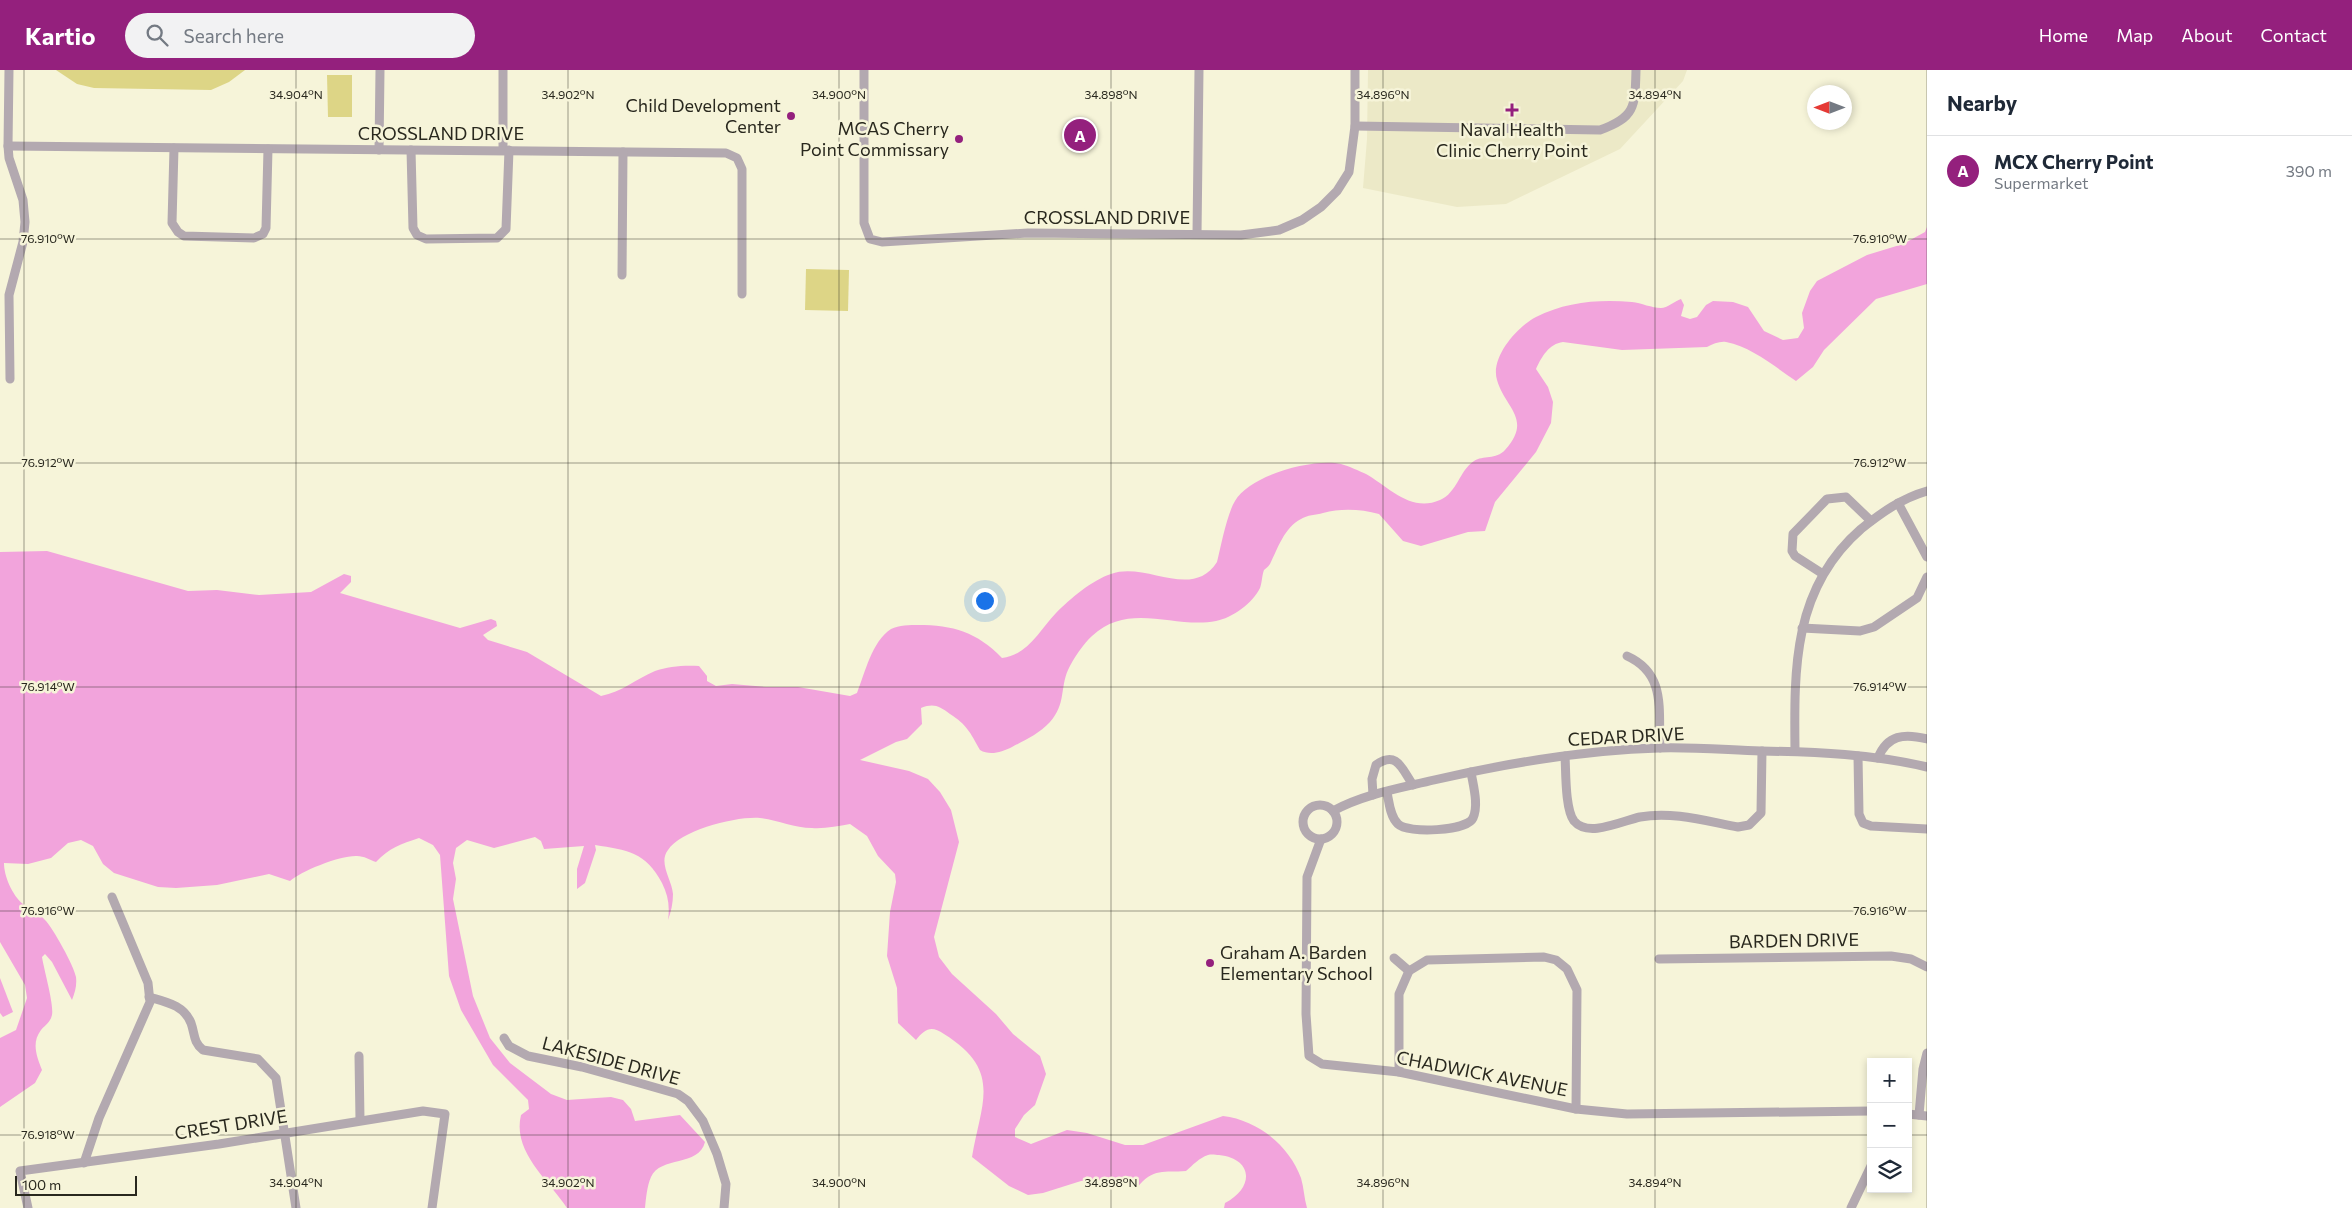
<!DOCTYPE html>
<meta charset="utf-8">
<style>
:root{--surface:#fff;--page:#f2f2f3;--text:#1f2937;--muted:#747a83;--line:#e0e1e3;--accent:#94207d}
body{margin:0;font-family:Commissioner,sans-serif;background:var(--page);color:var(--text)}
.controls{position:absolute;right:15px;bottom:15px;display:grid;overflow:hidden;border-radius:0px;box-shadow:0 2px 8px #0003}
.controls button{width:45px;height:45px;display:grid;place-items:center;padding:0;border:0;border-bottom:1px solid var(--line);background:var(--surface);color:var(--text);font:25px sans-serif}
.compass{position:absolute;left:1807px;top:15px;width:45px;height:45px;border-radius:50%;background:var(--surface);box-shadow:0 2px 8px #0003;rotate:270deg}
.scale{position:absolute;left:15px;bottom:12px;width:122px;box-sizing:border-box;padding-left:5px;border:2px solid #29281e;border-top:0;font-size:14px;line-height:18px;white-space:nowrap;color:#29281e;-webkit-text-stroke:4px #f6f4d9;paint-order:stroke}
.you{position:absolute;left:984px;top:530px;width:18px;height:18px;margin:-12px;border:4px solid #fff;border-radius:50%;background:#1a73e8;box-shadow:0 0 0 8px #1a73e833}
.badge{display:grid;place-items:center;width:32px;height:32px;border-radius:50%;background:var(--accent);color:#fff;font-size:16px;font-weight:700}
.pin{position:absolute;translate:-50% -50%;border:2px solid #fff;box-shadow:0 1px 5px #0006}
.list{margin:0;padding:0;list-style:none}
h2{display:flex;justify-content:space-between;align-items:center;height:65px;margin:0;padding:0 20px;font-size:21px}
h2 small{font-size:16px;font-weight:400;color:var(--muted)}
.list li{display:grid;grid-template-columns:32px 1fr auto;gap:15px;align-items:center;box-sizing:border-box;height:70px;padding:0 20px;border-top:1px solid var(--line)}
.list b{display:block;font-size:19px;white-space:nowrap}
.list p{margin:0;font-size:16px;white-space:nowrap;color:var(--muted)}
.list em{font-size:16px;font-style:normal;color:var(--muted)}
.icon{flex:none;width:28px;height:28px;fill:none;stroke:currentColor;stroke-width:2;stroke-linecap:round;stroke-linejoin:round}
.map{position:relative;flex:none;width:1927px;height:1138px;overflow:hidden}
header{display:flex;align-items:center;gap:30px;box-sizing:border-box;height:70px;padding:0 25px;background:var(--accent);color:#fff}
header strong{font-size:24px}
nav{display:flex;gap:28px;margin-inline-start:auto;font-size:18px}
.search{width:350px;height:45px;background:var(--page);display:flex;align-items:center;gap:12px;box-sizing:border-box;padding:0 18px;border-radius:28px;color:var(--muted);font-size:19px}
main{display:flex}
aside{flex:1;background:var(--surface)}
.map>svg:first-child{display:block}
.built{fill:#ece9c7}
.green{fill:#ddd586}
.water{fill:#f2a4dc}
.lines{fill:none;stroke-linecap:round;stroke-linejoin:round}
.minor{stroke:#b3a9b0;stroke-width:9}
.ticks{fill:none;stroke:#29281e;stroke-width:1;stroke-opacity:0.45}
.poi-dot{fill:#94207d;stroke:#f6f4d9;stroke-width:2}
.labels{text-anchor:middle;stroke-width:5;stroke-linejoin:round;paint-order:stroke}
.poi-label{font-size:18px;fill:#29281e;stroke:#f6f4d9;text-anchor:end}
.street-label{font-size:18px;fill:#29281e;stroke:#f6f4d9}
.ticks-label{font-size:12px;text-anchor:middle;fill:#29281e;stroke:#f6f4d9;stroke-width:5;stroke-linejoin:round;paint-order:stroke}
</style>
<header>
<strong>Kartio</strong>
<div class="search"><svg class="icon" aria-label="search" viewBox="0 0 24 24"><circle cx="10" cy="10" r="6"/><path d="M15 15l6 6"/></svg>Search here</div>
<nav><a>Home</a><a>Map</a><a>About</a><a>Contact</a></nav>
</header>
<main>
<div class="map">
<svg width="1927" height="1138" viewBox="0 0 1927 1138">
<rect width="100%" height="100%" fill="#f6f4d9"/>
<path class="built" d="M1368,0H1687L1683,11L1620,79L1506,134L1457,137L1363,118L1367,69Z"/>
<g class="green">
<path d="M56,0H245L229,12L211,20L94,18L77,14Z"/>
<path d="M327,5H352V47H328Z"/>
<path d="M806,199L849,200L848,241L805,240Z"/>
</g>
<g class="water">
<path d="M1927,157V214L1876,229L1824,280L1813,297L1796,311C1775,297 1752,277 1726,272C1720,271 1713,274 1707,277L1622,280L1563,272C1549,274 1542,286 1536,299L1548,317L1553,332L1551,353L1536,382L1495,432L1485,461L1468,462L1421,476L1403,471L1379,444C1361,439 1341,438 1323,443C1316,445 1307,445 1301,449C1284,458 1278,478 1270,494C1268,497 1266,498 1264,500C1262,505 1262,513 1260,518C1253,533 1232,548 1216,551C1174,559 1129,531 1092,566C1084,573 1073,589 1068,600C1060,618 1066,634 1050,652C1039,664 1025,670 1012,677C1002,682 990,686 980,680C970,662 967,655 950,644C939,636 934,633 921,638L922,654L907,669L896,672L860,690L909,701L928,709L940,722L951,740L959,772L934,867L939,887L952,904L996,944L1013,964L1040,986L1046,1004L1035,1035L1024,1045L1015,1059V1067L1031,1074L1067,1060L1087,1063L1125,1075H1143L1223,1046C1257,1050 1289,1075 1301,1108C1304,1118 1304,1128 1307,1138H1224L1225,1133C1254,1118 1254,1089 1219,1085C1216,1085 1212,1084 1208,1085C1199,1088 1193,1095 1186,1101C1164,1103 1153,1097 1137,1118L1114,1110L1081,1111L1043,1123L1028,1125L1009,1116L972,1087C981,1032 1003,1001 944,964C931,955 925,959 916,970L898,953L897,918L887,886L890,842L896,812L895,804L878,786L867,766L850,754C838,756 824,759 812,758C794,758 777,750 760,748C737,746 681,760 668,780C658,793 672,810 673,824C673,833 671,842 668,850C670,836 668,825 662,813C646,782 627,780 595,775L596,780L585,813L577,819V799L584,776L544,779L541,771L535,767L494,778L467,770L456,778L453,793L456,809L453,829L473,926L490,968L510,993L551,1024L567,1030L611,1027L623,1030L631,1039L635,1051L680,1045L705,1072C699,1097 660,1086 651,1107C647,1116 646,1128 645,1138H567C549,1110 512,1082 521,1045L529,1039L528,1030L493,995L461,940L449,906L440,785L433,775L419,768C401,774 389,778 376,792C370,790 364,786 357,786C341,785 301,801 290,811L269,804L217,815L176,818L158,817L114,803L103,794L93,776L81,770L68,773L51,788L28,794L4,793C4,806 12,825 23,834C29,840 39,843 45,850C53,858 74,896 76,907C77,916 75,922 72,930L52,892L45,884L42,887C44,900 54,934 52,945C50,953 46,954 41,960C31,973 37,987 42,1000L35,1013L0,1037V968L16,960L27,928L25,915L0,872V482L47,481L188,521L217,520L259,525L311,522L344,504L351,506V512L340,523L460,558L491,549L496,551L497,556L483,565L488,570L527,582L601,626C622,622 636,609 655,601C668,596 686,595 699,596L707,606V611L716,616L732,614L766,617H798L850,626L857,623C865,603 872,571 891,559C899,555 910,555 918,555C953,555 977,562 1002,588C1028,585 1039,561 1056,543C1070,529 1092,510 1111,504C1146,491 1192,531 1217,492C1221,476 1227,444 1235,431C1250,405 1313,388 1341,394C1349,396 1359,401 1366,404C1389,417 1411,443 1440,430C1457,423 1459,401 1474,391C1483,385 1496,390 1505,380C1533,349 1505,338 1497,310C1490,287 1518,256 1536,247C1565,232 1599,229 1632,232C1641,233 1652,238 1661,238C1667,238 1675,231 1681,229L1684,235L1681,246L1690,249L1697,247L1706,235L1713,231L1733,232L1748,237L1764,261L1783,270L1798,268L1804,258L1802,243L1810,221L1817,211L1867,185L1903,174L1925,162Z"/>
<path d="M0,908L13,942L3,947L0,943Z"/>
</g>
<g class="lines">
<g class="minor">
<path d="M9,0L8,76L9,88L23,130L25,152L23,172L9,225L10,309"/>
<path d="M503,0V80"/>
<path d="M864,0V153L870,169L882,172L1028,163L1241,165L1279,160L1302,150L1321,137L1337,121L1349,102L1355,56V0"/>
<path d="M1355,56L1600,60C1636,47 1635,36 1636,0"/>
<path d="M8,76L726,83L737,88L742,99V224"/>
<path d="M174,78L172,153L178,162L184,166L254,168L263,164L266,158L268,79"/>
<path d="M379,80L380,0"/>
<path d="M411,80L413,158L417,165L426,169L497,168L506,159L509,80"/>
<path d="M1197,164L1199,0"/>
<path d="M622,205L623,82"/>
<path d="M1898,433L1927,487"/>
<path d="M1823,504L1795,486L1792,481L1793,464L1827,429L1846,427L1871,451"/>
<path d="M1802,558L1860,561L1874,557L1917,528L1927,507"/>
<path d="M1627,586C1667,604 1658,641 1660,678"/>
<path d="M1795,681C1794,598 1793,518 1861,459C1881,443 1902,428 1927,421"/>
<path d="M1565,686C1566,702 1565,739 1574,751C1588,768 1622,751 1640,747C1672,741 1706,751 1738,757L1749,755L1761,743L1762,681"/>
<path d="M1858,686L1859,744L1863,753L1871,756L1927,759"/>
<path d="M1878,688C1887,665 1904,663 1927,669"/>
<path d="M1387,722C1389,732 1390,747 1398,754C1408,764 1467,761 1473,748C1479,735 1473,715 1471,702"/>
<path d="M1373,725L1372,709L1376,695C1397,680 1402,699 1413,715"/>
<circle cx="1320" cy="752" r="17"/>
<path d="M1333,741C1364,724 1401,718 1434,710C1508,693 1584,680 1659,678C1693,677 1728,680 1761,681C1817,682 1873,684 1927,697"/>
<path d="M1321,769L1307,807L1306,944L1309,986L1322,994L1399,1002L1576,1039L1627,1044L1871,1041"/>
<path d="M1394,888L1409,901"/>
<path d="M1659,889L1891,886L1911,889L1927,897"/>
<path d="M149,927C166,932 184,935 191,953C195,964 193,972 203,980L258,989L276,1008L296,1138"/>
<path d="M504,968L509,976L528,986L582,997L643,1014L678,1024L688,1031L703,1051L717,1084L726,1114L724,1138"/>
<path d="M359,986L360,1050"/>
<path d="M1399,1002V924L1409,901L1427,890L1544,887L1556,890L1567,899L1577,920L1576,1039"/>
<path d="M1908,1044L1927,1046"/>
<path d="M1919,1045L1923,999L1927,983"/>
<path d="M84,1093L99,1048L150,932L148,913L112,827"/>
<path d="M28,1138L20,1101L219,1074L423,1041L445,1044L432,1138"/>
<path d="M1851,1138L1871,1096"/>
</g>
</g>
<path class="ticks" d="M24,0V1138M296,0V1138M568,0V1138M839,0V1138M1111,0V1138M1383,0V1138M1655,0V1138M1927,0V1138M0,169H1927M0,393H1927M0,617H1927M0,841H1927M0,1065H1871M1908,1065H1927"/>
<g class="poi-dot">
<path d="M1509.5 32.5h5v5h5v5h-5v5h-5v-5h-5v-5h5z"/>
<circle cx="791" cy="46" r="5"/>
<circle cx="959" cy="69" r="5"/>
<circle cx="1210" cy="893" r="5"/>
</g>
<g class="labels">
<g class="poi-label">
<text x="781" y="42">Child Development<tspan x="781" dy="21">Center</tspan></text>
<text x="949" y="65">MCAS Cherry<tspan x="949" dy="21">Point Commissary</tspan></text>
<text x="1512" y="66" text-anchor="middle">Naval Health<tspan x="1512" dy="21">Clinic Cherry Point</tspan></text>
<text x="1220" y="889" text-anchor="start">Graham A. Barden<tspan x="1220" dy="21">Elementary School</tspan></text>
</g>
<g class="street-label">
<text x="441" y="70">CROSSLAND DRIVE</text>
<text x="1107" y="154">CROSSLAND DRIVE</text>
<text transform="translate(1626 667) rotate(-3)" y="6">CEDAR DRIVE</text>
<text transform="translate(1794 871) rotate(-1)" y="6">BARDEN DRIVE</text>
<text transform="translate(611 991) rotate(15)" y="6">LAKESIDE DRIVE</text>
<text transform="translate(1482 1004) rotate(11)" y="6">CHADWICK AVENUE</text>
<text transform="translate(231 1055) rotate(-9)" y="6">CREST DRIVE</text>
</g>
</g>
<g class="ticks-label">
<text x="296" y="29">34.904°N</text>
<text x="568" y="29">34.902°N</text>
<text x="839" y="29">34.900°N</text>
<text x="1111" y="29">34.898°N</text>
<text x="1383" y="29">34.896°N</text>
<text x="1655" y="29">34.894°N</text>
<text x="1880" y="173">76.910°W</text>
<text x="48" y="173">76.910°W</text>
<text x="1880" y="397">76.912°W</text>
<text x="48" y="397">76.912°W</text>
<text x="1880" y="621">76.914°W</text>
<text x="48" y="621">76.914°W</text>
<text x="1880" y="845">76.916°W</text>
<text x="48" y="845">76.916°W</text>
<text x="48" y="1069">76.918°W</text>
<text x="296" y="1117">34.904°N</text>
<text x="568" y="1117">34.902°N</text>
<text x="839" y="1117">34.900°N</text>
<text x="1111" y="1117">34.898°N</text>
<text x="1383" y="1117">34.896°N</text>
<text x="1655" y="1117">34.894°N</text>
</g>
</svg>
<div class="controls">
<button>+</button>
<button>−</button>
<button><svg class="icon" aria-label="layers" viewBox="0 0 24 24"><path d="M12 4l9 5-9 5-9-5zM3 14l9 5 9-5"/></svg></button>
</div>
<svg class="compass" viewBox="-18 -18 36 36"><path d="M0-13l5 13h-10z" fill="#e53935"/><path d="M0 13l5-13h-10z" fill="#747a83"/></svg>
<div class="scale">100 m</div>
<div class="you"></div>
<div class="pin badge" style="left:1080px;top:65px">A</div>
</div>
<aside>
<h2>Nearby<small></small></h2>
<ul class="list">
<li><span class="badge">A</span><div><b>MCX Cherry Point</b><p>Supermarket</p></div><em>390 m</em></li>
</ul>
</aside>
</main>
